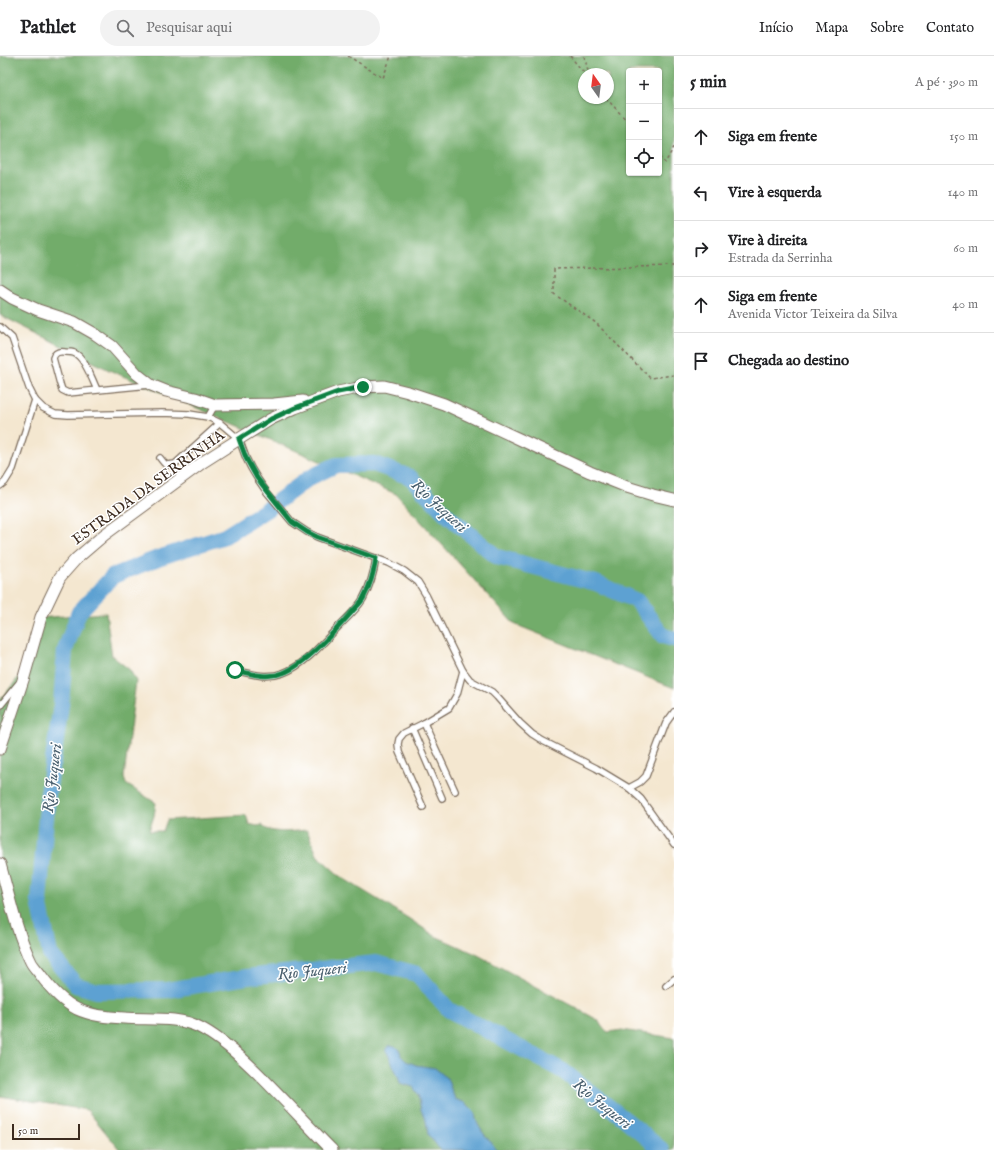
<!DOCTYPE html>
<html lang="pt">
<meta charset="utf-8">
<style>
:root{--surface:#fff;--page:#f2f2f2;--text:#202124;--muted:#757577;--line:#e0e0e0}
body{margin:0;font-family:"IM FELL English",serif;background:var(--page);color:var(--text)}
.controls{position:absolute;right:12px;top:12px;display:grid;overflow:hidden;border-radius:4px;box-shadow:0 1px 3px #0004}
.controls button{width:36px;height:36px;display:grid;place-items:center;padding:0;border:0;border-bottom:1px solid var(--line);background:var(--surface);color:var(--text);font:20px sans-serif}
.compass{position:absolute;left:578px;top:12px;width:36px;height:36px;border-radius:50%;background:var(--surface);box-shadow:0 1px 3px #0004;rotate:346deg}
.scale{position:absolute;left:12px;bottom:10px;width:68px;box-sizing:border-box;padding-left:4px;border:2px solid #3b2a1e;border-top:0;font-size:11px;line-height:14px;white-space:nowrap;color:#3b2a1e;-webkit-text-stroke:3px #fff;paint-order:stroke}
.stop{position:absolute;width:12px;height:12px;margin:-9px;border:3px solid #0b8043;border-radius:50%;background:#fff}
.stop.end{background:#0b8043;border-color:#fff;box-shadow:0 1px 4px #0008}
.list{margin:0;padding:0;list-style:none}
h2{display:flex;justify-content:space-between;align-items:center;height:52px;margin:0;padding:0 16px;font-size:17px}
h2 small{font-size:13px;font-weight:400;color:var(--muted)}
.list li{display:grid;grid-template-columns:26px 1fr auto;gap:12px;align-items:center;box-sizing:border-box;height:56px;padding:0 16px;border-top:1px solid var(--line)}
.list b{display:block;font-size:15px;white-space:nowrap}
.list p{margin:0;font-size:13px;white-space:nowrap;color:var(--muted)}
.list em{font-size:13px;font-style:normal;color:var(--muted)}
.icon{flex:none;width:22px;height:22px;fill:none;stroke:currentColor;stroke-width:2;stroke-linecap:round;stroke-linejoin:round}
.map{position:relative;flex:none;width:674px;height:1094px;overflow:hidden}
header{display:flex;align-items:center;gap:24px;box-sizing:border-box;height:56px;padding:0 20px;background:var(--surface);border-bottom:1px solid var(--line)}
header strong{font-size:19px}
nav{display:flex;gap:22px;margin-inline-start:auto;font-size:14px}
.search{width:280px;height:36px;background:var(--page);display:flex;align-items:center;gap:10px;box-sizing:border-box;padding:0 14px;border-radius:22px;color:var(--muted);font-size:15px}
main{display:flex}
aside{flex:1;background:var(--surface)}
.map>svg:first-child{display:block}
.forest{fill:#72ac6b;stroke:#566b44;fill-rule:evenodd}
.water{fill:#5da1d2;stroke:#4c6678}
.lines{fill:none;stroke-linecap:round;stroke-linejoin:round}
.river{stroke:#5da1d2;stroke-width:16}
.service-casing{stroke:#7c6c5c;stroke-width:8}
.minor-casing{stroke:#7c6c5c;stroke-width:13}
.path{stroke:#7c6c5c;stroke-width:1.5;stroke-dasharray:3 3;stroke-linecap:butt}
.service{stroke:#fff;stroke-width:5.5}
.minor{stroke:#fff;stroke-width:11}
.route{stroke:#0b8043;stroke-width:5}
.labels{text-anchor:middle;stroke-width:3;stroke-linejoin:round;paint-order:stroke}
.street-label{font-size:15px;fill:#3b2a1e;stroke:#fff}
.water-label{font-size:16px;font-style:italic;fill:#4a606f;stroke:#fff}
</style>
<header>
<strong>Pathlet</strong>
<div class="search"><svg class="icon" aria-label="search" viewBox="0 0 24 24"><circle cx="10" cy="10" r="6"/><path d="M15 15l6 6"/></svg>Pesquisar aqui</div>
<nav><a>Início</a><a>Mapa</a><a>Sobre</a><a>Contato</a></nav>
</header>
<main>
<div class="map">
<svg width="674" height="1094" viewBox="0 0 674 1094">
<rect width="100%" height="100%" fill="#fff"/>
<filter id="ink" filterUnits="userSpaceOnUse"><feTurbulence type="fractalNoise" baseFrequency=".025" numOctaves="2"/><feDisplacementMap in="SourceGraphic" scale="8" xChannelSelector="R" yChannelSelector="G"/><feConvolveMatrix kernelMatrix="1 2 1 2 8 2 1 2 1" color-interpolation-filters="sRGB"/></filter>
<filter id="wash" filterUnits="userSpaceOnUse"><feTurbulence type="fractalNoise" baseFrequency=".012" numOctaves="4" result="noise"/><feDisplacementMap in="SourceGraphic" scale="16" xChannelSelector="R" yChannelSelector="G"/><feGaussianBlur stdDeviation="0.9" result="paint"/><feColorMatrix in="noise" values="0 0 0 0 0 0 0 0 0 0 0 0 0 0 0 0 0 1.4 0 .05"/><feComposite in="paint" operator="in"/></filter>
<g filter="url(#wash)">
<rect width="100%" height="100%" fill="#f4e7d0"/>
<g class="forest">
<path d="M0,0H674V632L514,568L396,438L109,314L0,259ZM629,15H659V117H629ZM584,18H608V42H584Z"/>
<path d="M106,557L112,600L130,614L136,625L124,721L126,728L156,747L154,760L149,775H163L167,764L246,759L249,768L257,770L262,769C269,779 295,775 307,774L317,799L341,821L408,862L435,880L476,898L598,964L602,971L608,976L622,974L674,982V1094H120L87,1054L0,1040V644L23,616L37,562Z"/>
</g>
<path class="water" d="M390,989L395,990L400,995L401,1000L406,1005L416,1009L435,1012L447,1022L455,1043L466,1047L475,1056C475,1071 488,1082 497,1094H440L435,1087L428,1079L426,1065L421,1054L418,1038L413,1031L400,1027L398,1020L386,994Z"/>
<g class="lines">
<path class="river" d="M662,1094L626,1064L563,1015L449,954L417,918L376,907L247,921L167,934L97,935L76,929L50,898L39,845L48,738L61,649L65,594L79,556L113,520L158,502L225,480L266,454L309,422L336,409L374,408L410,421L446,458L497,501L596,527L637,545L663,580L674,583"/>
</g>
</g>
<g filter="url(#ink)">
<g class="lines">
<defs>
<g id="service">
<path d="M0,271L12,282L29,332L35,344L43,352L55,358L68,359L162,357L189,358L208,361L220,367L239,383L246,402L251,412L257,422L266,435L292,466L307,476L317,481L389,507L404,515L418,526L426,539L463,615L470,624L492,636L497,641L520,667L532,678L543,685L596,712L629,732L641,743L674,789"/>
<path d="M97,334C93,325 84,300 74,297C72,296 68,296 65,296C59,295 55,296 53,302L60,328L62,334L68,337L149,329"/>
<path d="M208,361L215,349"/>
<path d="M160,402L164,407L167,409L175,408L220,367"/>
<path d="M0,430L5,426L13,413L35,344"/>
<path d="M235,614C251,618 267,623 283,617C305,609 323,587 339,570C347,562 357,553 363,543C370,530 374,517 376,502"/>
<path d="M0,650L18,628"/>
<path d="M424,667L455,735"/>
<path d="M412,672L442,742"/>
<path d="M629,732L640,726L646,720L666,667L674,656"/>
<path d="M423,751L399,696L398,688L399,683L404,677L424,667L449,652L457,638L463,615"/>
<path d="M666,930L674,923"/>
</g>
<g id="minor">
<path d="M0,234L12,242L38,254L74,266L95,278L112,290L137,318L151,329L166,335L195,342L215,349L274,348L303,345"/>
<path d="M0,693L24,621L41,561L60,521L76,503L104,479L153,443L203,406L239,383L271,363L295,352L338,336L363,331L384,330L408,336L444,348L590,416L627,431L653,439L674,444"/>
<path d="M0,808C9,840 16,875 31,906C33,910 37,914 40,918C50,932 61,945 77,953C92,960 108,961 124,962C147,964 178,960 199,971C217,980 232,993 247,1007C277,1035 303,1065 332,1094"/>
</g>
</defs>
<use href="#service" class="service-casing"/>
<use href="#minor" class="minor-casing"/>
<g class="path">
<path d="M348,0L383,22L391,0"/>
<path d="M570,0L585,18"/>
<path d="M584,0L589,18"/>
<path d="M606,42L629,67"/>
<path d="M659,101L665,107L674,91"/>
<path d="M674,210L554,213V238L596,267L650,322L674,319"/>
</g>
<use href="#service" class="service"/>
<use href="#minor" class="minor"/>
</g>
</g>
<g class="lines" filter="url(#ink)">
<path class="route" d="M235,614C251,618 267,623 283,617C306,608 335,575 351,557C355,552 360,548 363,543C370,530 374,517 376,502L317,481L307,476L292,466L257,422L246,402L239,383L271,363L295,352L338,336L363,331"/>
</g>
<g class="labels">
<g class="street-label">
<text transform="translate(148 431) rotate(-36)" y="5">ESTRADA DA SERRINHA</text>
</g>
<g class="water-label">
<text transform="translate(440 449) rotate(43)" y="6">Rio Juqueri</text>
<text transform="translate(51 722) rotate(-83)" y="6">Rio Juqueri</text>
<text transform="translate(312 914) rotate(-6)" y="6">Rio Juqueri</text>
<text transform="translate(603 1047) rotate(39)" y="6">Rio Juqueri</text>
</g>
</g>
</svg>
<div class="controls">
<button>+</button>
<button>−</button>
<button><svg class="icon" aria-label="locate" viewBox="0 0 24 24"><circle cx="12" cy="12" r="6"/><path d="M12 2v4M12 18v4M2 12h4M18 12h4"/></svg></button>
</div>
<svg class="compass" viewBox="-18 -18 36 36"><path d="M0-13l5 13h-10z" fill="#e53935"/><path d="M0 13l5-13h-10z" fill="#757577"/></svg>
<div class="scale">50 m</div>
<div class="stop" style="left:235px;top:614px"></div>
<div class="stop end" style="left:363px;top:331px"></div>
</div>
<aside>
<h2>5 min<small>A pé · 390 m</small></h2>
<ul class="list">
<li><svg class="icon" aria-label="ahead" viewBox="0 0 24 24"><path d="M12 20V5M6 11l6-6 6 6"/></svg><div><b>Siga em frente</b></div><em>150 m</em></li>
<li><svg class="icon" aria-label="left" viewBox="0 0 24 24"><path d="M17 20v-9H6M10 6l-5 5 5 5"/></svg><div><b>Vire à esquerda</b></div><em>140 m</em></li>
<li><svg class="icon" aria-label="right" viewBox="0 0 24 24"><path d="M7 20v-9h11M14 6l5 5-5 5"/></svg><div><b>Vire à direita</b><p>Estrada da Serrinha</p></div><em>60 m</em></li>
<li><svg class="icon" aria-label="ahead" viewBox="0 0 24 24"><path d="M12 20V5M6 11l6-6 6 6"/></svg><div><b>Siga em frente</b><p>Avenida Victor Teixeira da Silva</p></div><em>40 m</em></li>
<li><svg class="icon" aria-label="arrive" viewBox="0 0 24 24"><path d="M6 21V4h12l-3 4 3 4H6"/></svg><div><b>Chegada ao destino</b></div></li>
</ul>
</aside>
</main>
